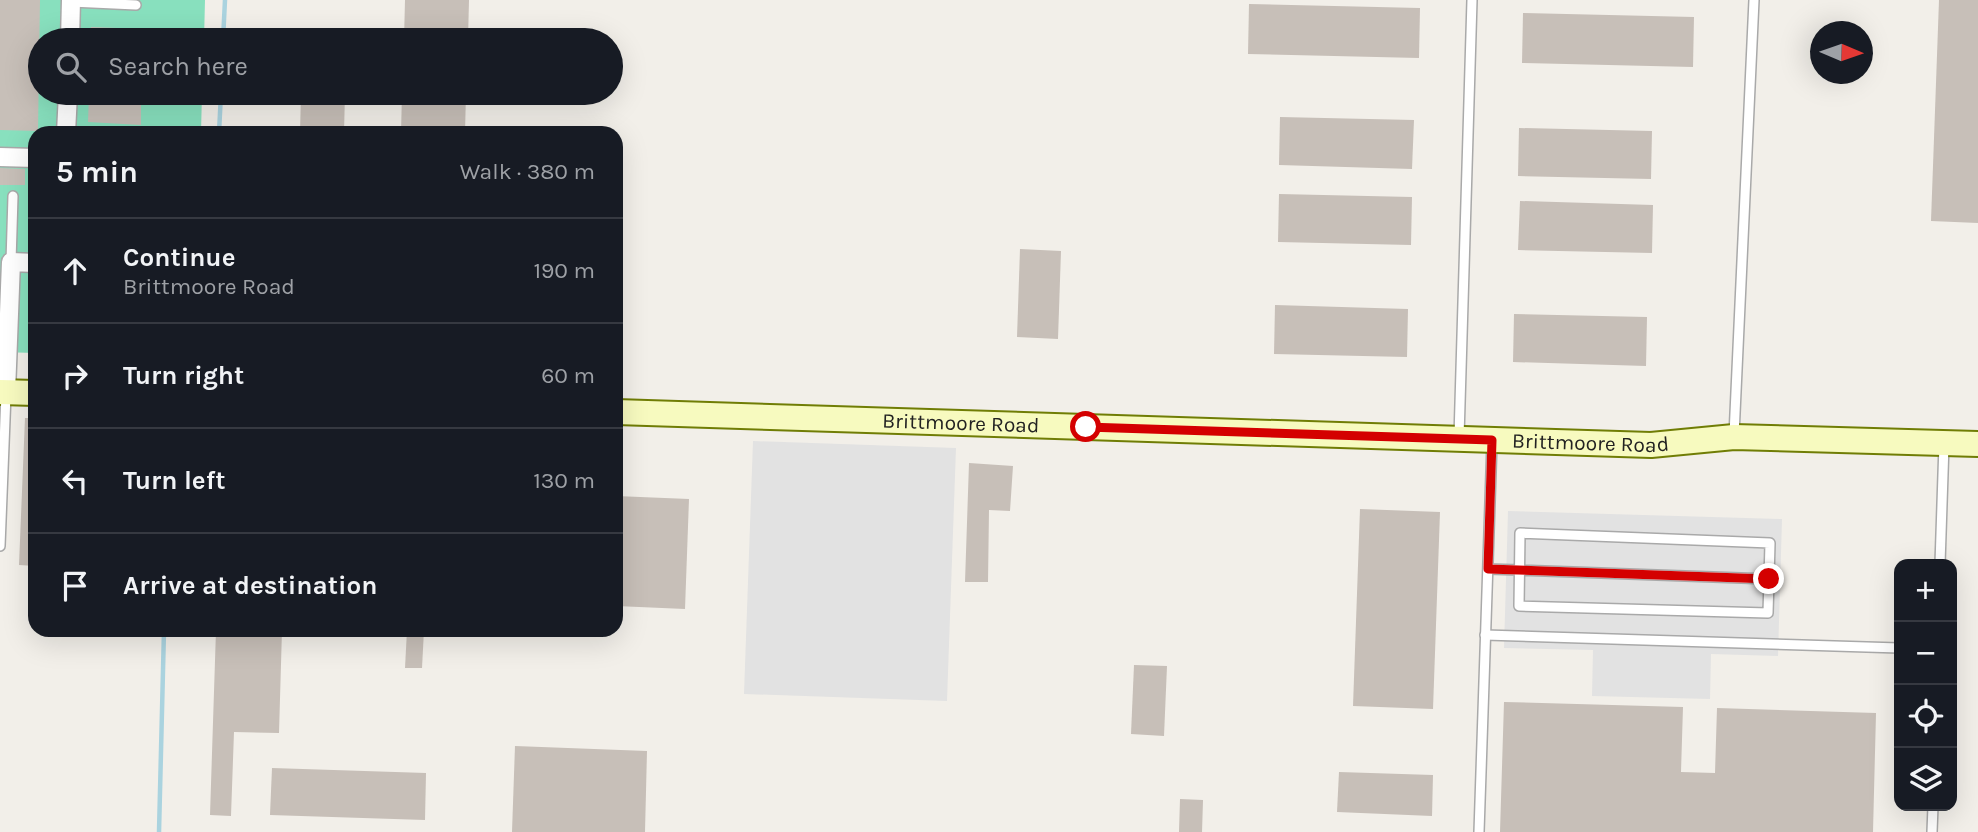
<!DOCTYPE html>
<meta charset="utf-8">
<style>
:root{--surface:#171b24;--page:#242831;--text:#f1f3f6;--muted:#9ea1a6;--line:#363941}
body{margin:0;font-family:Karla,sans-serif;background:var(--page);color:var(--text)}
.controls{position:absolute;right:21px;bottom:21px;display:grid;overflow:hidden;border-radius:14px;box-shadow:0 7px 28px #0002}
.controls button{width:63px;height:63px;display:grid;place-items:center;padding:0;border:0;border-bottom:2px solid var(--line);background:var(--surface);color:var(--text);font:35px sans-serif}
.compass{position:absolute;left:1810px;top:21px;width:63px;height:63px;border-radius:50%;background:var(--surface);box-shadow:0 7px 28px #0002;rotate:92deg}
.stop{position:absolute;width:21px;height:21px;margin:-16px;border:5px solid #d40000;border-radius:50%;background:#fff}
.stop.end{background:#d40000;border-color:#fff;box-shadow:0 2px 7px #0008}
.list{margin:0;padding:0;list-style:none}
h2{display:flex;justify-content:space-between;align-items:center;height:91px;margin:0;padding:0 28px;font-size:30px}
h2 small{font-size:23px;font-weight:400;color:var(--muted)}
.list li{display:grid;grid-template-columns:46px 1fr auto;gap:21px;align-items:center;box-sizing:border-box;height:105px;padding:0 28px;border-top:2px solid var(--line)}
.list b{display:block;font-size:26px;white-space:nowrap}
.list p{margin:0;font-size:23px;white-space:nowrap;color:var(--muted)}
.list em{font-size:23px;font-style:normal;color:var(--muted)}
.icon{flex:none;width:38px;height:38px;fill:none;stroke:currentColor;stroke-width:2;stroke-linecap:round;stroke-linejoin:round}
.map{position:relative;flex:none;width:1978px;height:832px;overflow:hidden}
.search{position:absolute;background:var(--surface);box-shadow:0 7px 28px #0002;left:28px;top:28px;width:595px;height:77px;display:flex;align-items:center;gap:18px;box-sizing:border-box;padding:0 24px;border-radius:38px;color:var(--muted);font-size:26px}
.panel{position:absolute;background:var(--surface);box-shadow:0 7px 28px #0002;left:28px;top:126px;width:595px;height:511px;border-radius:21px}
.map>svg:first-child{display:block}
.pitch{fill:#88e0be}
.parking{fill:#e2e2e2}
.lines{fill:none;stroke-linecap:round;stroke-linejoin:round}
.stream{stroke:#aad3df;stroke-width:4.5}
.building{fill:#c7bfb8}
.service-casing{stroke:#a9a9a9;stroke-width:12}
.minor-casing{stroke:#a9a9a9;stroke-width:21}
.secondary-casing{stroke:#707d05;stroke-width:28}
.service{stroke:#fff;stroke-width:9}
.minor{stroke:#fff;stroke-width:18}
.secondary{stroke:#f7fabf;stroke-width:24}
.route{stroke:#d40000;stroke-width:9}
.labels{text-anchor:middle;stroke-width:6;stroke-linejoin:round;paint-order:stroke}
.street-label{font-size:21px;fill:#222;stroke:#fff}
</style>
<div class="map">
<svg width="1978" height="832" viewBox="0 0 1978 832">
<rect width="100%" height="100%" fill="#f2efe9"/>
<path class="pitch" d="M0,0H205L204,40H40V93H202L201,133H35V353L0,352Z"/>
<g class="parking">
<path d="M753,441L956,448L947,701L744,694Z"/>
<path d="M1508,511L1782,519L1778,656L1711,654L1710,699L1592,696L1593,650L1504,648Z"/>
</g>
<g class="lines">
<g class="stream">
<path d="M223,40L225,0"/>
<path d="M219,133L221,93"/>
<path d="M159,832L164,630"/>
</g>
</g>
<g class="building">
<path d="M0,0H40L38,131L0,130Z"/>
<path d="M405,0H469L468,40H404Z"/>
<path d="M1939,0H1978V223L1931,221Z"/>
<path d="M1249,4L1420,8L1419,58L1248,54Z"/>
<path d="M1523,13L1694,17L1693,67L1522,63Z"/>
<path d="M91,27L144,29V40H91Z"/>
<path d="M89,93H137L136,102H141V125L88,122Z"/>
<path d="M301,93H345L344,133H300Z"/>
<path d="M402,93H466L465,133H401Z"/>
<path d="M1280,117L1414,120L1412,169L1279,165Z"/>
<path d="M1519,128L1652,131L1651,179L1518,176Z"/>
<path d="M0,168L25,169V185H0Z"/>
<path d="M1279,194L1412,197L1411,245L1278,242Z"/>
<path d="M1520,201L1653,205L1652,253L1518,250Z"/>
<path d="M1020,249L1061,251L1058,339L1017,337Z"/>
<path d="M1275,305L1408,309L1407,357L1274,354Z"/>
<path d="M1514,314L1647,317L1646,366L1513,362Z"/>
<path d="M25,418H35V566L19,565Z"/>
<path d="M969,463L1013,466L1010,511L989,510L988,582H965Z"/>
<path d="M616,496L689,499L685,609L616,606Z"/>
<path d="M1360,509L1440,512L1433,709L1353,706Z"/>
<path d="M216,630H282L279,733L234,732L231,816L210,815Z"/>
<path d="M407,630H424L422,668H405Z"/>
<path d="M1134,665L1167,666L1164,736L1131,734Z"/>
<path d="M1504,702L1683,707L1681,772L1715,773L1717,708L1876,713L1873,832H1500Z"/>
<path d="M515,746L647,751L645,832H512Z"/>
<path d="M272,768L426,773L425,820L270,815Z"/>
<path d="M1339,772L1433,775L1432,816L1337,812Z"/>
<path d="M1180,799L1203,800L1202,832H1179Z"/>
</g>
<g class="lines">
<defs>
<g id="service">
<path d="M71,2L136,5"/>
<path d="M11,262L13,196"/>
<path d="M1734,435L1754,0"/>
<path d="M1459,437L1472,0"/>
<path d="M0,546L6,394"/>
<path d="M1940,564L1944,444"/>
<path d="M1488,569L1520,570L1769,579L1770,543L1520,533L1519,606L1768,613L1769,579"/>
<path d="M1485,635L1899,648"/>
<path d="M1479,832L1492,442"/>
<path d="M1932,832L1933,806"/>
</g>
<g id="minor">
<path d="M70,40L71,0"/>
<path d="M66,133L68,93"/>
<path d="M0,157L35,158"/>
<path d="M6,392L11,262L35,263"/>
</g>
<g id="secondary">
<path d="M0,392L35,393"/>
<path id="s1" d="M616,412L1651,445L1734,437L1978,444"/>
</g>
</defs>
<use href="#service" class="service-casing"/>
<use href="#minor" class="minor-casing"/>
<use href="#secondary" class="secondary-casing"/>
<use href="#service" class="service"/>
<use href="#minor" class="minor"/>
<use href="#secondary" class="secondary"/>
</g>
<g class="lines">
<path class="route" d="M1086,427L1492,440L1488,569L1769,579"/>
</g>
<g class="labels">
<g class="street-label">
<text dy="7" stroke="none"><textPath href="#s1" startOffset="345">Brittmoore Road</textPath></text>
<text dy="7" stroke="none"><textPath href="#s1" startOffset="975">Brittmoore Road</textPath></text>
</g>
</g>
</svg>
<div class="controls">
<button>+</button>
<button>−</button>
<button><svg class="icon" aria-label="locate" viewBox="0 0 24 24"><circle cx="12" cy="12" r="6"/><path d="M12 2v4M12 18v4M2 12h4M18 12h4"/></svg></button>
<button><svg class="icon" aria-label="layers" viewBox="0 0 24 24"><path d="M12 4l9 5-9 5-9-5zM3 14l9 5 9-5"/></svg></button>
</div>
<svg class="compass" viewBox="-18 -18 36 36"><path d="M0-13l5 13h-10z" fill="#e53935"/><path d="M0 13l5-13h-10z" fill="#9ea1a6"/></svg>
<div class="stop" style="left:1086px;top:427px"></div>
<div class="stop end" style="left:1769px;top:579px"></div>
<div class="search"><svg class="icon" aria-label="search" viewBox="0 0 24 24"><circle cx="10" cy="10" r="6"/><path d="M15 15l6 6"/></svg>Search here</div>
<section class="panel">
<h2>5 min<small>Walk · 380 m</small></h2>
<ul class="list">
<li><svg class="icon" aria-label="ahead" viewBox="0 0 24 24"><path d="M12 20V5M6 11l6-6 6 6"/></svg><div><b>Continue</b><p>Brittmoore Road</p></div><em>190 m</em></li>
<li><svg class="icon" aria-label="right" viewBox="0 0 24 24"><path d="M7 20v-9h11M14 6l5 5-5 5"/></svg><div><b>Turn right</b></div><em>60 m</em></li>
<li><svg class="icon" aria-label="left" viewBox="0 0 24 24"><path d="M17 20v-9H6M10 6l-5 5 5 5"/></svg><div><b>Turn left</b></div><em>130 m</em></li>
<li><svg class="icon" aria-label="arrive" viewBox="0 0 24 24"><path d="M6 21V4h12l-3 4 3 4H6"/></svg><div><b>Arrive at destination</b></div></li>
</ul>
</section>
</div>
